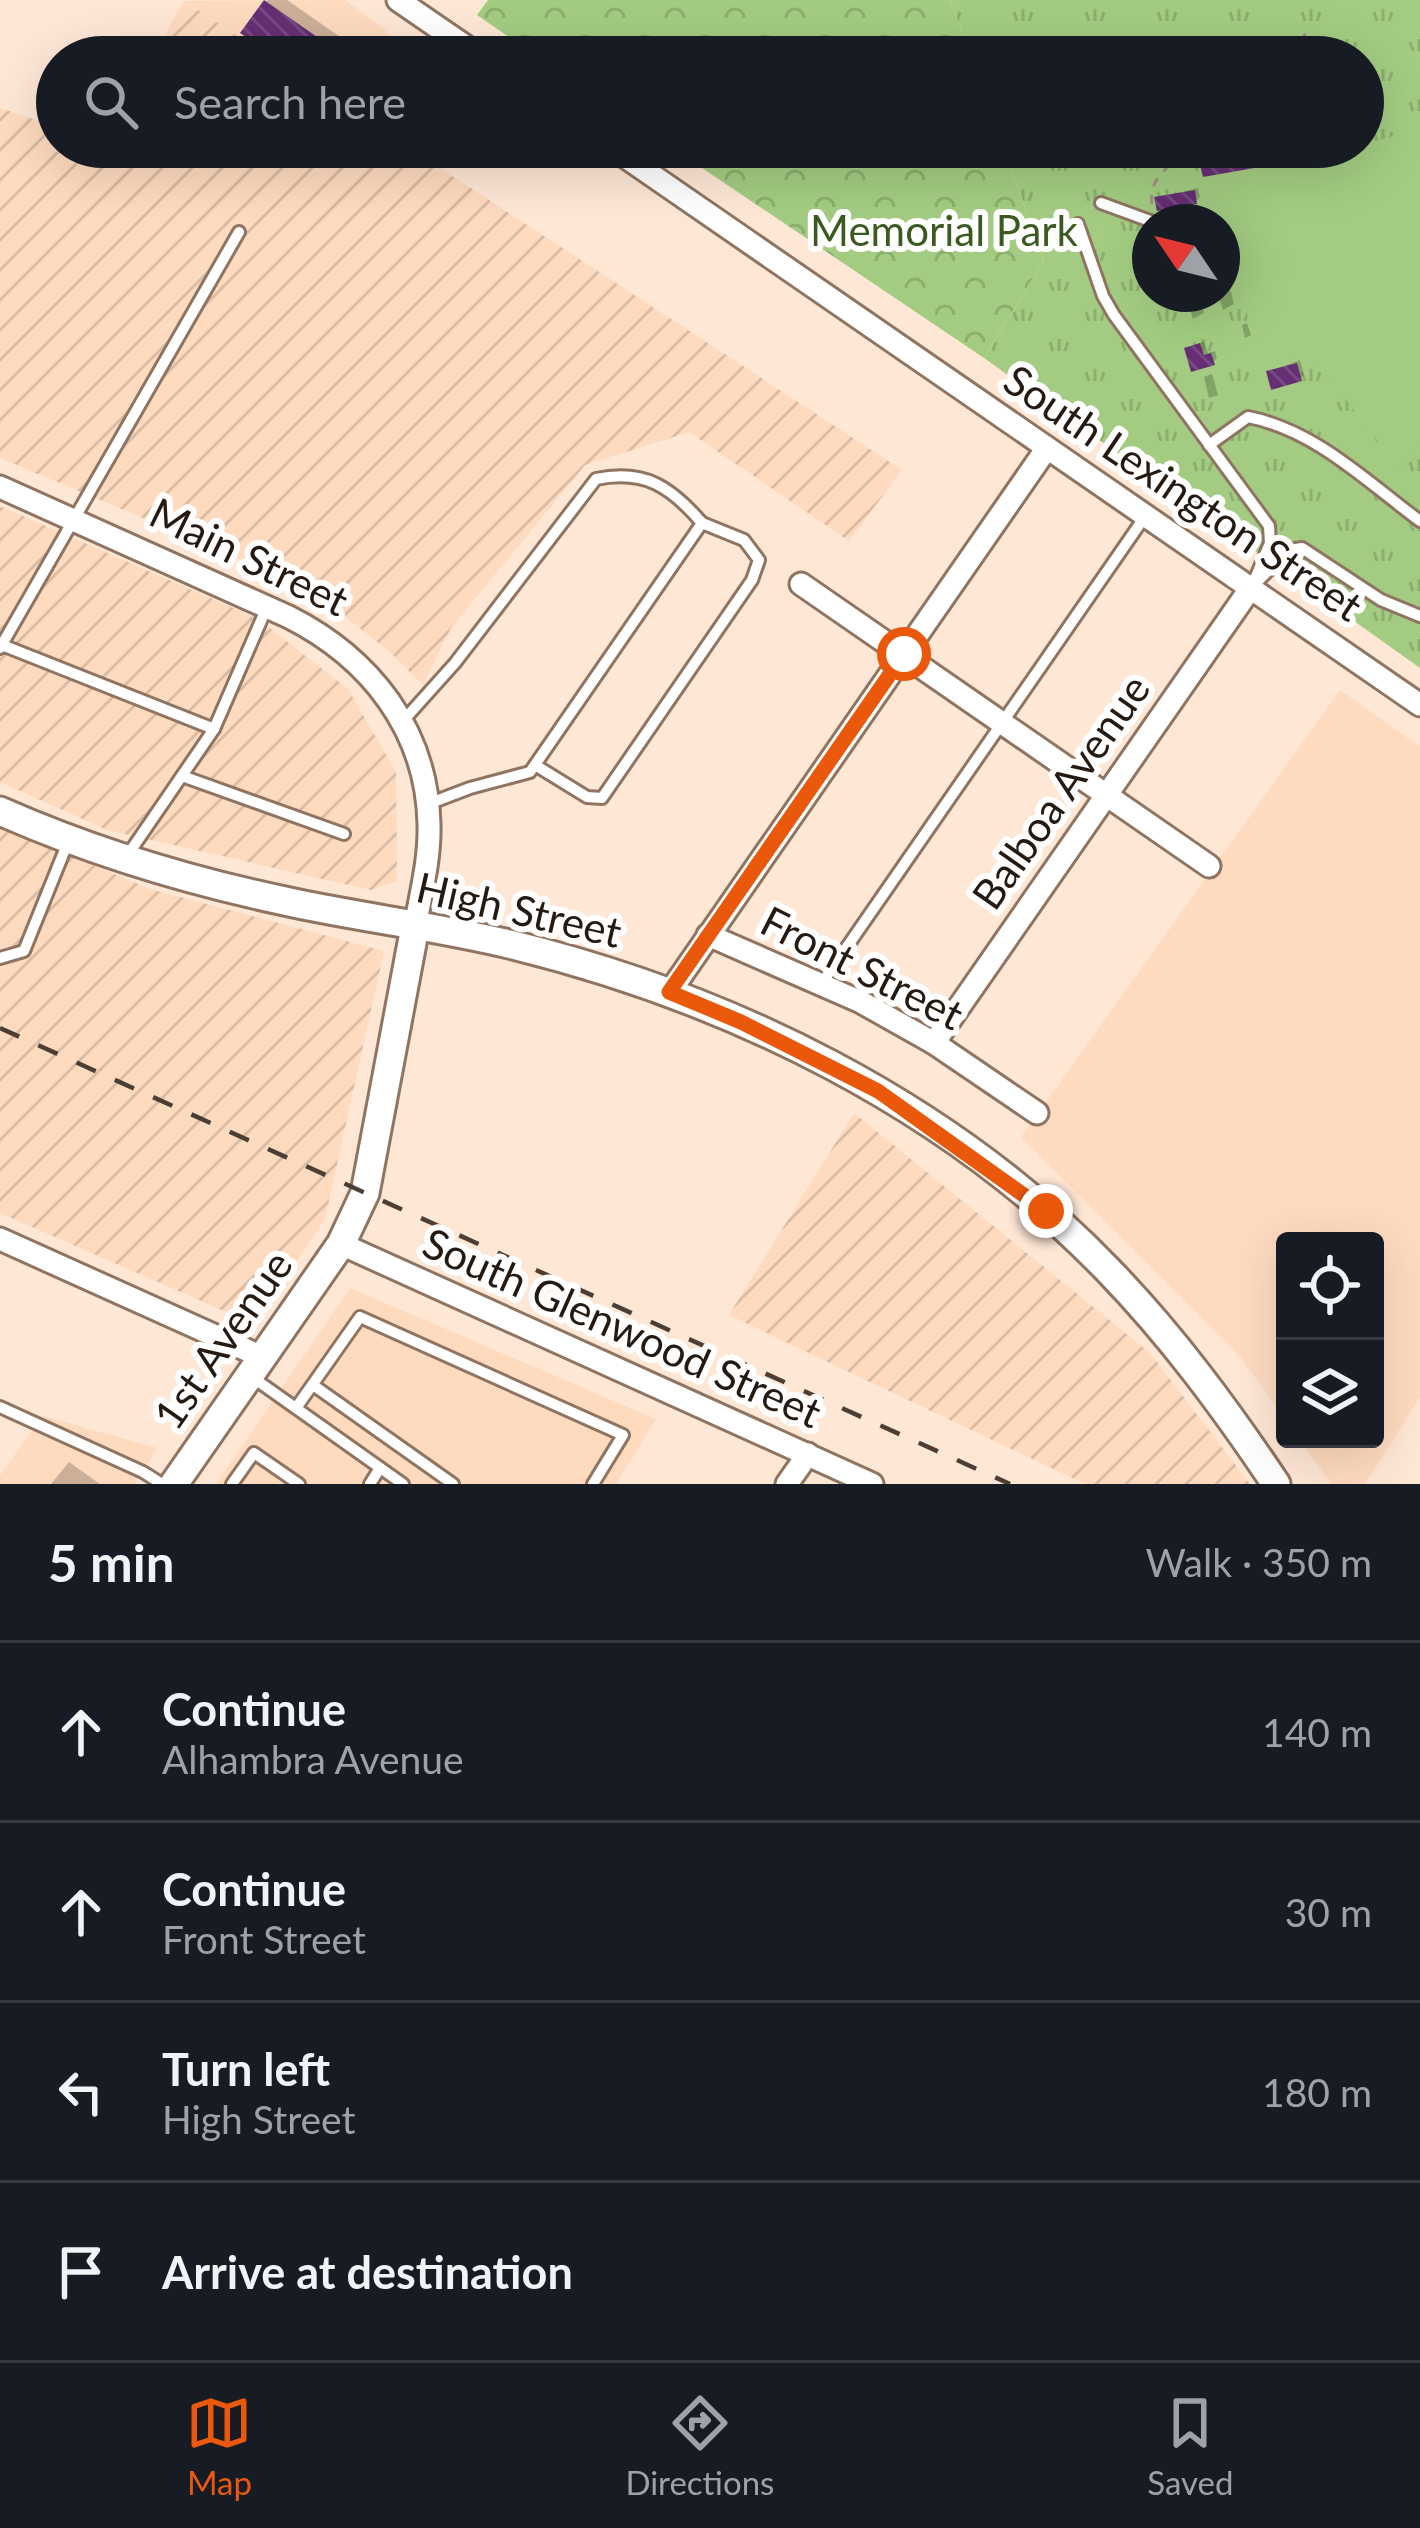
<!DOCTYPE html>
<meta charset="utf-8">
<style>
:root{--surface:#171b24;--page:#242831;--text:#f1f3f6;--muted:#9ea1a6;--line:#363941;--accent:#ea580c}
body{margin:0;font-family:Lato,sans-serif;background:var(--page);color:var(--text)}
.controls{position:absolute;right:36px;bottom:36px;display:grid;overflow:hidden;border-radius:12px;box-shadow:0 12px 48px #0002}
.controls button{width:108px;height:108px;display:grid;place-items:center;padding:0;border:0;border-bottom:3px solid var(--line);background:var(--surface);color:var(--text);font:60px sans-serif}
.compass{position:absolute;left:1132px;top:204px;width:108px;height:108px;border-radius:50%;background:var(--surface);box-shadow:0 12px 48px #0002;rotate:305deg}
.stop{position:absolute;width:36px;height:36px;margin:-27px;border:9px solid #ea580c;border-radius:50%;background:#fff}
.stop.end{background:#ea580c;border-color:#fff;box-shadow:0 3px 12px #0008}
.list{margin:0;padding:0;list-style:none}
h2{display:flex;justify-content:space-between;align-items:center;height:156px;margin:0;padding:0 48px;font-size:51px}
h2 small{font-size:39px;font-weight:400;color:var(--muted)}
.list li{display:grid;grid-template-columns:78px 1fr auto;gap:36px;align-items:center;box-sizing:border-box;height:180px;padding:0 48px;border-top:3px solid var(--line)}
.list b{display:block;font-size:45px;white-space:nowrap}
.list p{margin:0;font-size:39px;white-space:nowrap;color:var(--muted)}
.list em{font-size:39px;font-style:normal;color:var(--muted)}
.icon{flex:none;width:66px;height:66px;fill:none;stroke:currentColor;stroke-width:2;stroke-linecap:round;stroke-linejoin:round}
.map{position:relative;flex:none;width:1420px;height:1484px;overflow:hidden}
.search{position:absolute;background:var(--surface);box-shadow:0 12px 48px #0002;left:36px;right:36px;top:36px;height:132px;display:flex;align-items:center;gap:30px;box-sizing:border-box;padding:0 42px;border-radius:66px;color:var(--muted);font-size:45px}
.sheet{height:876px;background:var(--surface)}
nav{display:flex;justify-content:space-around;align-items:center;box-sizing:border-box;height:168px;border-top:3px solid var(--line);background:var(--surface);font-size:33px;color:var(--muted)}
nav a{display:grid;justify-items:center;gap:6px}
nav .on{color:var(--accent)}
.map>svg:first-child{display:block}
.built{fill:#fedbbf}
.industrial{fill:url(#industrial-furrows)}
.grass{fill:url(#grass-tufts);fill-rule:evenodd}
.park{fill:url(#park-crowns)}
.garden{fill:#a3cc82}
.shadow{fill:#0003}
.building{fill:url(#building-back-hatch)}
.lines{fill:none;stroke-linecap:round;stroke-linejoin:round}
.lane-casing{stroke:#8f7561;stroke-width:16}
.street-casing{stroke:#8f7561;stroke-width:27}
.secondary-casing{stroke:#8f7561;stroke-width:33}
.path{stroke:#a39183;stroke-width:3;stroke-dasharray:9 9;stroke-linecap:butt}
.lane{stroke:#fff;stroke-width:10}
.street{stroke:#fff;stroke-width:21}
.secondary{stroke:#fff;stroke-width:27}
.rail{stroke:#4b3e34;stroke-width:4.5;stroke-dasharray:21 21;stroke-linecap:butt}
.route{stroke:#ea580c;stroke-width:15}
.labels{text-anchor:middle;stroke-width:12;stroke-linejoin:round;paint-order:stroke}
.park-label{font-size:42px;fill:#3c591f;stroke:#fff}
.street-label{font-size:42px;fill:#241a11;stroke:#fff}
</style>
<div class="map">
<svg width="1420" height="1484" viewBox="0 0 1420 1484">
<defs>
<pattern id="industrial-furrows" width="10" height="10" patternUnits="userSpaceOnUse" patternTransform="scale(3)"><rect width="10" height="10" fill="#fedbbf"/><path d="M-1 1l2-2M0 10L10 0M9 11l2-2" fill="none" stroke="#dabba3"/></pattern>
<pattern id="grass-tufts" width="24" height="20" patternUnits="userSpaceOnUse" patternTransform="scale(3)"><rect width="24" height="20" fill="#a3cc82"/><path d="M3 7l-1-3M5 7V3M7 7l1-3M15 17l-1-3M17 17v-4M19 17l1-3" fill="none" stroke="#8caf6f"/></pattern>
<pattern id="park-crowns" width="20" height="18" patternUnits="userSpaceOnUse" patternTransform="scale(3)"><rect width="20" height="18" fill="#a3cc82"/><path d="M2 6a3 3 0 1 1 6 0M12 15a3 3 0 1 1 6 0" fill="none" stroke="#8caf6f"/></pattern>
<pattern id="building-back-hatch" width="6" height="6" patternUnits="userSpaceOnUse" patternTransform="scale(3)"><rect width="6" height="6" fill="#662f74"/><path d="M-1 5l2 2M0 0l6 6M5-1l2 2" fill="none" stroke="#774b82"/></pattern>
</defs>
<rect width="100%" height="100%" fill="#fee7d5"/>
<g class="built">
<path d="M345,0L421,57H271L184,1Z"/>
<path d="M1340,690L1420,747V1397L1365,1484H1331L1299,1439H1375V1241H1285V1419L1241,1358L1021,1137Z"/>
<path d="M350,1288L656,1419L616,1484H216Z"/>
<path d="M43,1416L157,1448L135,1484H0V1475Z"/>
</g>
<g class="industrial">
<path d="M184,1L270,57H152Z"/>
<path d="M0,108L57,127V147H408L902,470L849,541L689,432L585,465L451,628L423,685L391,653L308,587L0,458Z"/>
<path d="M0,506L258,619L348,689L396,772L397,881L371,890L107,830L0,782Z"/>
<path d="M0,826L150,889L384,951L325,1219L254,1324L0,1213Z"/>
<path d="M854,1113L1150,1353L1250,1484H1085L729,1315Z"/>
</g>
<path class="grass" d="M950,0H1420V668L984,358L1044,260L1003,147H1363V57H971ZM1150,222H1222V294H1150Z"/>
<g class="park">
<path d="M488,0H950L971,57H538L477,15Z"/>
<path d="M671,147H1003L1044,260L984,358Z"/>
</g>
<path class="garden" d="M1420,129V441L1401,471L1312,356L1262,368L1211,183L1350,147H1363V144Z"/>
<g class="shadow">
<path d="M267,0H287L369,57H280L244,32Z"/>
<path d="M1201,147H1259L1262,160L1258,164L1199,149Z"/>
<path d="M1198,188L1200,197L1196,201L1158,198Z"/>
<path d="M1228,281L1234,304L1223,310L1218,294H1222V282Z"/>
<path d="M1199,294L1204,313L1193,319L1186,295Z"/>
<path d="M1247,323L1251,335L1245,338L1242,325Z"/>
<path d="M1204,341L1208,353L1215,351L1217,358L1213,362L1187,349Z"/>
<path d="M1300,360L1304,375L1300,379L1269,372Z"/>
<path d="M1212,374L1218,395L1209,398L1204,377Z"/>
<path d="M69,1462L100,1484H51Z"/>
</g>
<g class="building">
<path d="M264,0L346,57H275L240,33Z"/>
<path d="M1255,147L1260,167L1203,177L1196,148Z"/>
<path d="M1195,190L1197,204L1157,211L1154,197Z"/>
<path d="M1200,343L1204,355L1211,353L1215,365L1191,372L1184,348Z"/>
<path d="M1297,363L1302,381L1271,390L1266,371Z"/>
</g>
<g class="lines">
<defs>
<g id="lane">
<path d="M1101,203L1153,222"/>
<path d="M1078,224L1103,296L1114,315L1269,526L1270,543L1252,586"/>
<path d="M1209,445L1248,417C1315,430 1366,481 1420,521"/>
<path d="M1255,584L1289,550L1302,548L1381,600L1420,616"/>
<path d="M2,645L214,729"/>
<path d="M0,648L239,232"/>
<path d="M403,721L455,663L596,479C645,469 671,487 702,523L530,772L470,788L428,804"/>
<path d="M535,765L587,797L602,798L752,580L759,560L744,540L702,523"/>
<path d="M182,776L344,834"/>
<path d="M127,856L214,729L267,607"/>
<path d="M0,958L24,951L68,842"/>
<path d="M822,983L1146,515"/>
<path d="M252,1377L403,1484"/>
<path d="M313,1385L453,1484"/>
<path d="M0,1407L143,1472L162,1484"/>
<path d="M296,1408L360,1317L623,1435L593,1484"/>
<path d="M232,1484L254,1453L299,1484"/>
<path d="M370,1484L380,1468"/>
</g>
<g id="street">
<path d="M398,0L481,57"/>
<path d="M611,147L1420,705"/>
<path d="M0,487L289,617C370,658 427,730 429,824C430,859 421,893 415,927"/>
<path d="M801,584L1209,866"/>
<path d="M708,935L861,1002L934,1043L1037,1113"/>
<path d="M669,993L1047,448"/>
<path d="M934,1043L1252,586"/>
<path d="M0,1239L262,1357"/>
<path d="M341,1244L872,1484"/>
<path d="M787,1484L808,1454"/>
</g>
<g id="secondary">
<path d="M0,811C95,853 193,882 294,903C365,918 438,927 509,944C730,998 948,1104 1108,1270C1172,1336 1225,1408 1276,1484"/>
<path d="M174,1484L341,1244L365,1193L415,927"/>
</g>
</defs>
<use href="#lane" class="lane-casing"/>
<use href="#street" class="street-casing"/>
<use href="#secondary" class="secondary-casing"/>
<g class="path">
<path d="M1292,57L1308,29"/>
<path d="M1278,147L1282,162"/>
<path d="M1152,204C1148,175 1173,164 1194,147"/>
</g>
<use href="#lane" class="lane"/>
<use href="#street" class="street"/>
<use href="#secondary" class="secondary"/>
<path class="rail" d="M0,1028L1010,1484"/>
</g>
<g class="lines">
<path class="route" d="M904,654L669,992L741,1022L878,1091L1046,1211"/>
</g>
<g class="labels">
<g class="park-label">
<text x="944" y="246">Memorial Park</text>
</g>
<g class="street-label">
<text transform="translate(1183 493) rotate(34)" y="15">South Lexington Street</text>
<text transform="translate(249 557) rotate(26)" y="15">Main Street</text>
<text transform="translate(1061 792) rotate(-55)" y="15">Balboa Avenue</text>
<text transform="translate(519 910) rotate(13)" y="15">High Street</text>
<text transform="translate(862 968) rotate(27)" y="15">Front Street</text>
<text transform="translate(622 1328) rotate(24)" y="15">South Glenwood Street</text>
<text transform="translate(223 1340) rotate(-55)" y="15">1st Avenue</text>
</g>
</g>
</svg>
<div class="controls">
<button><svg class="icon" aria-label="locate" viewBox="0 0 24 24"><circle cx="12" cy="12" r="6"/><path d="M12 2v4M12 18v4M2 12h4M18 12h4"/></svg></button>
<button><svg class="icon" aria-label="layers" viewBox="0 0 24 24"><path d="M12 4l9 5-9 5-9-5zM3 14l9 5 9-5"/></svg></button>
</div>
<svg class="compass" viewBox="-18 -18 36 36"><path d="M0-13l5 13h-10z" fill="#e53935"/><path d="M0 13l5-13h-10z" fill="#9ea1a6"/></svg>
<div class="stop" style="left:904px;top:654px"></div>
<div class="stop end" style="left:1046px;top:1211px"></div>
<div class="search"><svg class="icon" aria-label="search" viewBox="0 0 24 24"><circle cx="10" cy="10" r="6"/><path d="M15 15l6 6"/></svg>Search here</div>
</div>
<section class="sheet">
<h2>5 min<small>Walk · 350 m</small></h2>
<ul class="list">
<li><svg class="icon" aria-label="ahead" viewBox="0 0 24 24"><path d="M12 20V5M6 11l6-6 6 6"/></svg><div><b>Continue</b><p>Alhambra Avenue</p></div><em>140 m</em></li>
<li><svg class="icon" aria-label="ahead" viewBox="0 0 24 24"><path d="M12 20V5M6 11l6-6 6 6"/></svg><div><b>Continue</b><p>Front Street</p></div><em>30 m</em></li>
<li><svg class="icon" aria-label="left" viewBox="0 0 24 24"><path d="M17 20v-9H6M10 6l-5 5 5 5"/></svg><div><b>Turn left</b><p>High Street</p></div><em>180 m</em></li>
<li><svg class="icon" aria-label="arrive" viewBox="0 0 24 24"><path d="M6 21V4h12l-3 4 3 4H6"/></svg><div><b>Arrive at destination</b></div></li>
</ul>
</section>
<nav>
<a class="on"><svg class="icon" aria-label="map" viewBox="0 0 24 24"><path d="M3 6l6-2 6 2 6-2v14l-6 2-6-2-6 2zM9 4v14M15 6v14"/></svg>Map</a>
<a><svg class="icon" aria-label="directions" viewBox="0 0 24 24"><path d="M12 3l9 9-9 9-9-9zM9 14v-3h6M13 9l2 2-2 2"/></svg>Directions</a>
<a><svg class="icon" aria-label="saved" viewBox="0 0 24 24"><path d="M7 4h10v16l-5-4-5 4z"/></svg>Saved</a>
</nav>
